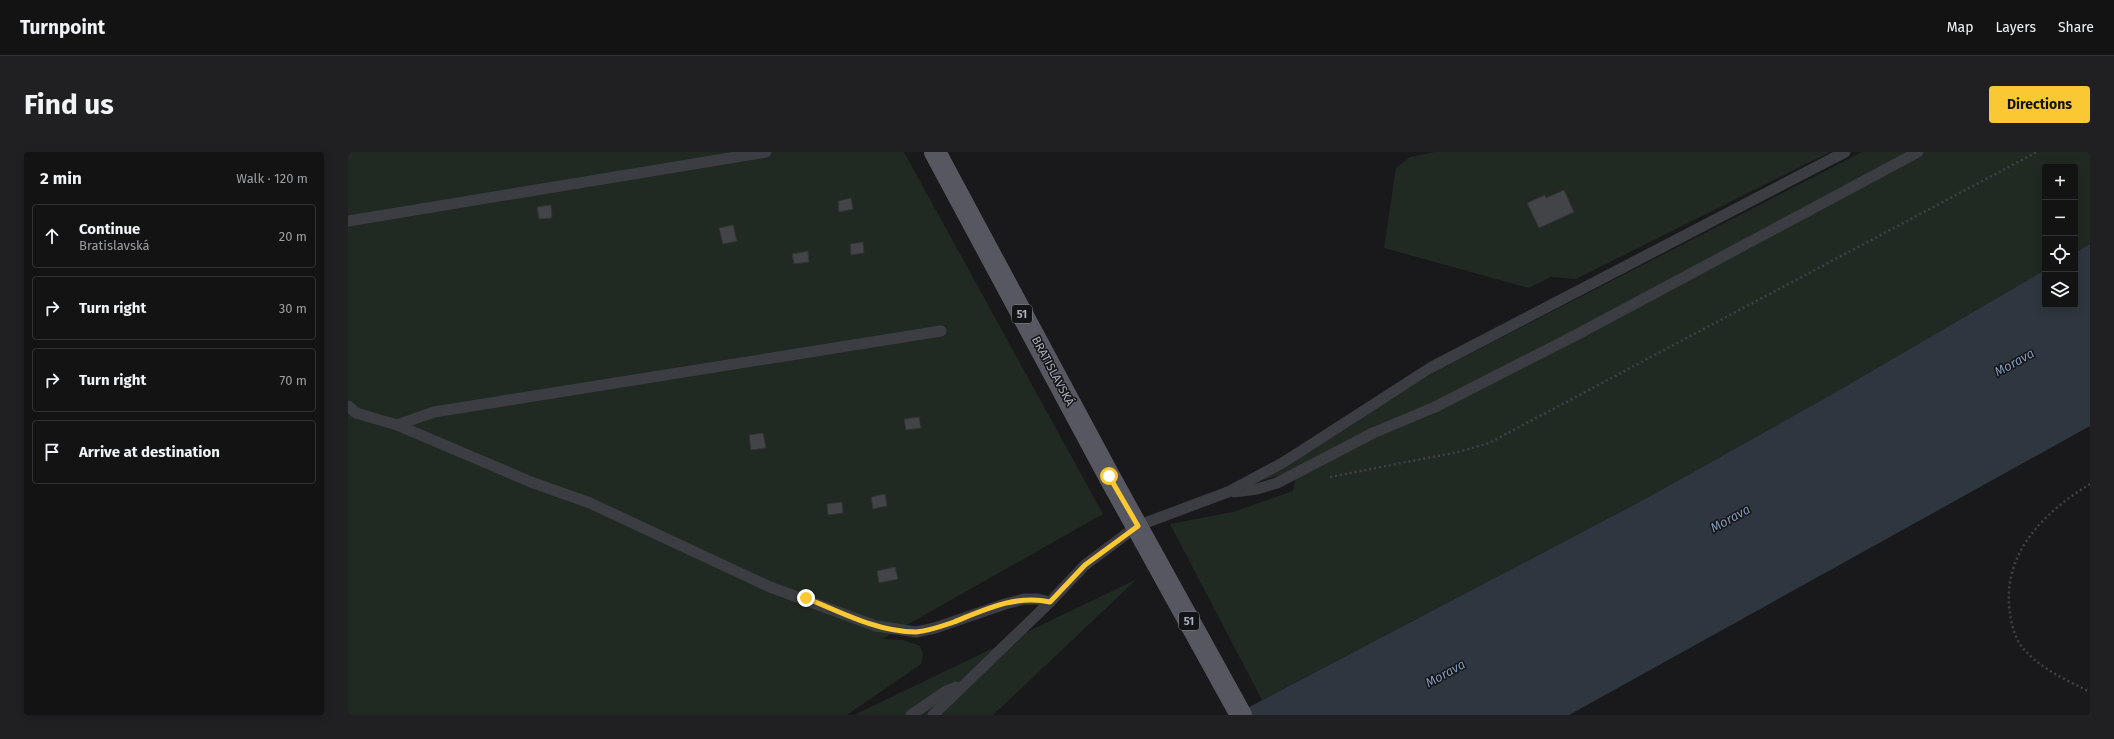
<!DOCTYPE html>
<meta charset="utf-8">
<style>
:root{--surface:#131314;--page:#202022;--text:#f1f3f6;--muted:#9d9ea0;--line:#323234;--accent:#fac832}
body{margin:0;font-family:"Fira Sans",sans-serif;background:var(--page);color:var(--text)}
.controls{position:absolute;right:12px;top:12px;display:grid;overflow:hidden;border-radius:4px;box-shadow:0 2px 10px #0003}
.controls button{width:36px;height:36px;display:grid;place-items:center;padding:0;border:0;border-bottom:1px solid var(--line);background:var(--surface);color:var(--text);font:20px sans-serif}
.stop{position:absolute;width:12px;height:12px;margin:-9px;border:3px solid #fac832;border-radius:50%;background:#fff}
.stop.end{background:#fac832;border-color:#fff;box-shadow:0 1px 4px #0008}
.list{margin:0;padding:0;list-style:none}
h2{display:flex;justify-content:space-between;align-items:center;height:52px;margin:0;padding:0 16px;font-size:17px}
h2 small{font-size:13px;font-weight:400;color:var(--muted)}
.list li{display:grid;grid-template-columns:26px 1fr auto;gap:12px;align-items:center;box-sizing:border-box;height:64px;margin:0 8px 8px;padding:0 8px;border:1px solid var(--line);border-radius:4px}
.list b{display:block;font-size:15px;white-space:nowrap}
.list p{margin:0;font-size:13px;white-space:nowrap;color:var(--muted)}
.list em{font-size:13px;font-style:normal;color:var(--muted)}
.icon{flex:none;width:22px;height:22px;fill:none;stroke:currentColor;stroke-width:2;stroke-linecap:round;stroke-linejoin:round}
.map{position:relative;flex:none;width:1742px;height:563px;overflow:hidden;border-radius:4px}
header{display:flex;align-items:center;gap:24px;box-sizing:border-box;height:56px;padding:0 20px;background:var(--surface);border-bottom:1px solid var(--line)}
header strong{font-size:19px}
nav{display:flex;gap:22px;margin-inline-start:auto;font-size:14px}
.intro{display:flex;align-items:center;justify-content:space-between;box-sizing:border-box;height:96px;padding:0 24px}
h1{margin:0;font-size:28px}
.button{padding:10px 18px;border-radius:4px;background:var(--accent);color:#111;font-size:14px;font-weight:700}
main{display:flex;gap:24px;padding:0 24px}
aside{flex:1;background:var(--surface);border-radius:4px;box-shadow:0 2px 10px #0003}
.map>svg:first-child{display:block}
.green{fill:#212a22}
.water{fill:#2e3740}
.building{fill:#434448;stroke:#333338}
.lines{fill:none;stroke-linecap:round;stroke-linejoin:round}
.path{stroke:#404148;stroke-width:2.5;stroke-dasharray:2 3;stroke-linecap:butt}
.service{stroke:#3c3c43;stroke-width:11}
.primary{stroke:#565760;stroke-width:22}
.route{stroke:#fac832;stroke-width:5}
.labels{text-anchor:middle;stroke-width:3;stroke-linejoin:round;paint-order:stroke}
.shield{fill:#141416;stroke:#7e808a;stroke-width:1}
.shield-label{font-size:11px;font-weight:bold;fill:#abafbc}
.street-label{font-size:12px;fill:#abafbc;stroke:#141416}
.water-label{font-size:13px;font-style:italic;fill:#8199b8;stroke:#141416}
</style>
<header>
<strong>Turnpoint</strong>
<nav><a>Map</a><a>Layers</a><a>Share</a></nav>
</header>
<div class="intro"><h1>Find us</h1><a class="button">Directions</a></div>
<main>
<aside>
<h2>2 min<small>Walk · 120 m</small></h2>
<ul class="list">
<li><svg class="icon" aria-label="ahead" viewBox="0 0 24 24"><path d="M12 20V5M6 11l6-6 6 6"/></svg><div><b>Continue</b><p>Bratislavská</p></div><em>20 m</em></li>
<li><svg class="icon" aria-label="right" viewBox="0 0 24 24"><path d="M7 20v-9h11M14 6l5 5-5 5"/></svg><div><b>Turn right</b></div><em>30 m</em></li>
<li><svg class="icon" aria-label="right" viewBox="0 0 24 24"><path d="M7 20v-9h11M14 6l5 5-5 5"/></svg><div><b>Turn right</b></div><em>70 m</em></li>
<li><svg class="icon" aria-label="arrive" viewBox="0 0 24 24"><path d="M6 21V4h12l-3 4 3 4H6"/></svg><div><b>Arrive at destination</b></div></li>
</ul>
</aside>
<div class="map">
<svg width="1742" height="563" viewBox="0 0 1742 563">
<rect width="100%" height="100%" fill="#19191b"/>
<g class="green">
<path d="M0,0H556L755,362L534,487L555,488L572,494L575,502L573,512L499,563H0Z"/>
<path d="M1087,0H1482L1228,127L1203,125L1181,136L1036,96L1048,16L1062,5Z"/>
<path d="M1514,0H1742V92L1727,101V15H1697V118L1488,240L1299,346L914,548L822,372L885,360L945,339L949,318L912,329L1085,221Z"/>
<path d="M789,427L645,563H506Z"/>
</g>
<path class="water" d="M1742,92V274L1221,563H886L1299,346L1488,240L1697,118V153H1727V101Z"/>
<g class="building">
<path d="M1216,38L1226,60L1191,76L1179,51L1197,43L1198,46Z"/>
<path d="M503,46L505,57L491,60L490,49Z"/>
<path d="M203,53L204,66L191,67L189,55Z"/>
<path d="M385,73L389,89L375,92L371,76Z"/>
<path d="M515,90L516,101L503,103L502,92Z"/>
<path d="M460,99L461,110L446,112L444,102Z"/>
<path d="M571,265L573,276L558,278L556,267Z"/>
<path d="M415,281L418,296L403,298L401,283Z"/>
<path d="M537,342L539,354L525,357L523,345Z"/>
<path d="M494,350L495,361L480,363L479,352Z"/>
<path d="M547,415L550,427L531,431L529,419Z"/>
</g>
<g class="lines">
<g class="path">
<path d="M982,325L1110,300L1141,291L1689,0"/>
<path d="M1742,332C1696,360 1653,402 1662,461C1663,472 1667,486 1674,495C1692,517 1717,527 1742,540"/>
</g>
<g class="service">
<path d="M0,69L418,0"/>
<path d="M0,254L8,261L49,273L183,330L242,351L422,435L528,474L568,480L587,476L657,452L676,447H690L702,450"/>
<path d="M49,273L86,260L593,179"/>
<path d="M886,340L909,337L929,331L1025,281L1087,255L1230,182L1570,0"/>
<path d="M563,563L598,539L608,535"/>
<path d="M585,563L702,450L737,413L789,374L880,340L936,310L1082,216L1497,0"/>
</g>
<path class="primary" d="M587,0L761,324L893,563"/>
</g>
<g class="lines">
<path class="route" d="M458,446C492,460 530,480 568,480C581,479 594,474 606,470C636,458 669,442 702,450L737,413L790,374L761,324"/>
</g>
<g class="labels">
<g class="shield">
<rect x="664" y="153" width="20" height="18" rx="3"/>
<rect x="831" y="460" width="20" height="18" rx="3"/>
</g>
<g class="shield-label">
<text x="674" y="166">51</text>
<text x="841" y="473">51</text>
</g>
<g class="street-label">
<text transform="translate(705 219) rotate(62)" y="4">BRATISLAVSKÁ</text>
</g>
<g class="water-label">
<text transform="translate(1666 210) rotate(-29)" y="5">Morava</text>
<text transform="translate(1382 366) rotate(-29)" y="5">Morava</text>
<text transform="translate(1097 521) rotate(-29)" y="5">Morava</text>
</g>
</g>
</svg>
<div class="controls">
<button>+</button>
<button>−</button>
<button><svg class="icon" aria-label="locate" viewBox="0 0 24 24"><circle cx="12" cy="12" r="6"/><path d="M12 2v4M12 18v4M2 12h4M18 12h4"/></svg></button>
<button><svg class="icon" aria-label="layers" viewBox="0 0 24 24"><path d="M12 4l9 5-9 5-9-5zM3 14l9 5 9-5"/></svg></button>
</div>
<div class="stop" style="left:761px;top:324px"></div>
<div class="stop end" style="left:458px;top:446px"></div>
</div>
</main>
